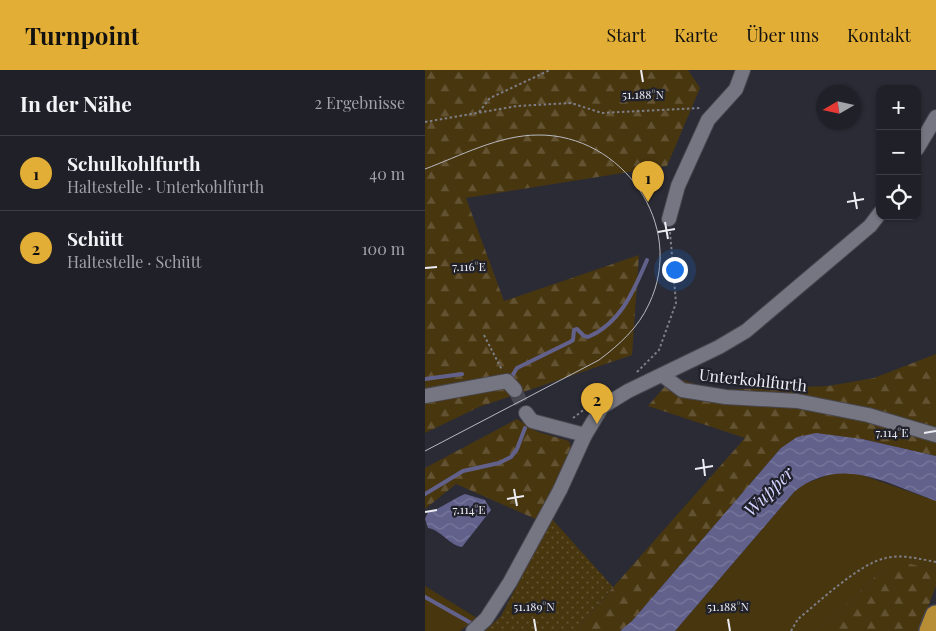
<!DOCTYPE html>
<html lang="de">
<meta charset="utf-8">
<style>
:root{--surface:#202028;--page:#282830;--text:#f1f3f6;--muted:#a2a3a8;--line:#3d3e45;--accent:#e3ae35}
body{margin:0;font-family:"Playfair Display",serif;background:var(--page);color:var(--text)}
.controls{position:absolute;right:15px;top:15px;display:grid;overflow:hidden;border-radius:10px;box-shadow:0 1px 4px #0004}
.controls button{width:45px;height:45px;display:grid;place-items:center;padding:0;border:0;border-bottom:1px solid var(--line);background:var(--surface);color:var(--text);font:25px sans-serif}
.compass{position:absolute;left:391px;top:15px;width:45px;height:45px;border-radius:50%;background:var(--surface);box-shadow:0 1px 4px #0004;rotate:261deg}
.you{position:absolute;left:249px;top:199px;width:18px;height:18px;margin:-12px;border:4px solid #fff;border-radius:50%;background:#1a73e8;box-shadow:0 0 0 8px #1a73e833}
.badge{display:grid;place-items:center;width:32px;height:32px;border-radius:50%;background:var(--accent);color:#111;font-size:16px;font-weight:700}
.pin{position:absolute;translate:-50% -41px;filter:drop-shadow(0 1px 2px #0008)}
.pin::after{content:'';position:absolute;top:26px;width:18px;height:15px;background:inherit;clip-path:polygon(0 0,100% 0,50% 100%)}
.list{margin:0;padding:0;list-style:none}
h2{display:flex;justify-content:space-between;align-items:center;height:65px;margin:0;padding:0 20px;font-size:21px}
h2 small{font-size:16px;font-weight:400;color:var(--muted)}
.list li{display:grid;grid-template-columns:32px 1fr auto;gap:15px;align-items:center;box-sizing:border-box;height:75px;padding:0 20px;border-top:1px solid var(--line)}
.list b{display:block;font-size:19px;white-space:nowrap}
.list p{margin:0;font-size:16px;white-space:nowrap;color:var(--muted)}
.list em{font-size:16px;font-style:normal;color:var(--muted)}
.icon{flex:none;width:28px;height:28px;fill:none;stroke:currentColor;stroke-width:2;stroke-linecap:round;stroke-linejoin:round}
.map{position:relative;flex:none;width:511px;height:561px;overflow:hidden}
header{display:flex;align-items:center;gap:30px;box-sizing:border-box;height:70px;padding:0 25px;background:var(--accent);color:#111}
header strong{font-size:24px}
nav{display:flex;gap:28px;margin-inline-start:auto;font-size:18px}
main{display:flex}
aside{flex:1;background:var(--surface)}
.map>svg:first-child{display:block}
.grass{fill:#48360f}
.forest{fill:url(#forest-firs)}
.garden{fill:url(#garden-dots)}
.water{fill:url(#water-waves)}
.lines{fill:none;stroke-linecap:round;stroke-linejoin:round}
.stream{stroke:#62618c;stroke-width:4}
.minor-tunnel{stroke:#484852;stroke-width:14;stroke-dasharray:14 7;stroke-linecap:butt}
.minor-casing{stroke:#484750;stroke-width:16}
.highway-casing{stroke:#484750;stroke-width:24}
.path{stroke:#7e7e87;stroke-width:2;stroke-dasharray:2.5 2.5;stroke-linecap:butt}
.minor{stroke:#767682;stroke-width:14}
.highway{stroke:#b78e35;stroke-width:21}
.tram{stroke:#b9b9c0;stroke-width:1}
.ticks{fill:none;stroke:#ececf3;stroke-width:2}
.labels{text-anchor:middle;stroke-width:4.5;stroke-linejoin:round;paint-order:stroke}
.street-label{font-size:16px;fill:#ececf3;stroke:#21212b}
.water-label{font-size:18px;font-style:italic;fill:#d3d4fe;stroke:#21212b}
.ticks-label{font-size:12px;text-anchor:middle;fill:#ececf3;stroke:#21212b;stroke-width:4.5;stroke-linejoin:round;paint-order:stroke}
</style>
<header>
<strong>Turnpoint</strong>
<nav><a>Start</a><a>Karte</a><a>Über uns</a><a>Kontakt</a></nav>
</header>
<main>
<aside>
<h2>In der Nähe<small>2 Ergebnisse</small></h2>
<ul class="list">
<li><span class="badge">1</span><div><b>Schulkohlfurth</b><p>Haltestelle · Unterkohlfurth</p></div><em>40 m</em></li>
<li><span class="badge">2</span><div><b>Schütt</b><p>Haltestelle · Schütt</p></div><em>100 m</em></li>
</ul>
</aside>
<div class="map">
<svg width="511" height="561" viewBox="0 0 511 561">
<defs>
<pattern id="forest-firs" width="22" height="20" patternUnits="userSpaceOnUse" patternTransform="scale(1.25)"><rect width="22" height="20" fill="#48360f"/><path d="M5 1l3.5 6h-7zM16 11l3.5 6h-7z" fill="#635332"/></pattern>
<pattern id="garden-dots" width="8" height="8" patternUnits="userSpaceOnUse" patternTransform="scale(1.25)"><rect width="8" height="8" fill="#48360f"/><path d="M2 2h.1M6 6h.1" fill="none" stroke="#635332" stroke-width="1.8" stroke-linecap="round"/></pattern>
<pattern id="water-waves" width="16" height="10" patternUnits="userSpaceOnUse" patternTransform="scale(1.25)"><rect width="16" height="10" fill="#62618c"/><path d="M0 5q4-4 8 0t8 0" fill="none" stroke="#79789d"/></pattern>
</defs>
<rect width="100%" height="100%" fill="#2b2b35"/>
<g class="grass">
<path d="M411,402L431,403L511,431V500C491,496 474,491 455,502L393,561H250L369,422L379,414Z"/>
<path d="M0,516L52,548L35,561H0Z"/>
</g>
<g class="forest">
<path d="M0,0H263L275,18L242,96L41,128L79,231L214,185L207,285L54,337L0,363Z"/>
<path d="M511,284V386L437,369L356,378L207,551L195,561H157L153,557L320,368L223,336L248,307L290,320L403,316L449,308Z"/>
<path d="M92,349L113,362L144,371L147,380L113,450L31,414L0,439V398Z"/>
<path d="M486,494L511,500V516L494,561H393L455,502L467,495Z"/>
</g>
<path class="garden" d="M127,449L188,517L153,557L157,561H60L76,546Z"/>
<g class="water">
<path d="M391,363L437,369L511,386V431C462,414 416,384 369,422L250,561H195L207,551L356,378L372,367Z"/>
<path d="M40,424L60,430L66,440L37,477C24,475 16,460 3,458L0,449L3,442C12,441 29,428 40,424Z"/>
</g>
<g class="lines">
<g class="stream">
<path d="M87,306L92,298L145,272L148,270L149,260L152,259L159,266L163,267C196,253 209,220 222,190"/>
<path d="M0,309L37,304"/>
<path d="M0,424L38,401L74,393L86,387L92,379L100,358"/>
<path d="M0,527L46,553"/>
</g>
<path class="minor-tunnel" d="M90,320L101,343"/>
<defs>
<g id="minor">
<path d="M492,79L511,47"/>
<path d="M244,149L253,116L283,50L311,19L318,0"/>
<path d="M237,305L257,320L301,327L372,331L443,345L511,365"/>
<path d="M0,326L82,311L90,320"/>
<path d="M101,343L107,351L160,365"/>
<path d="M48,561L61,549L85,512L135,420L160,365L177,337L203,321L294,277L321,261L445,156L455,143"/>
</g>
<path id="highway" d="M505,561L511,546"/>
</defs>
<use href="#minor" class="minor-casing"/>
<use href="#highway" class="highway-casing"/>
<g class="path">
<path d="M54,42L65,28L125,0"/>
<path d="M0,52L92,36L146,33L177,43L276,38"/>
<path d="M59,265L77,300"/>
<path d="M212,302L234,280L251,233L245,162"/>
<path d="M148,348L161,338"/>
<path d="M366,561L373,549C394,532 435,493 461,488C478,484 494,489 511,492"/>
</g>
<use href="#minor" class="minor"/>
<use href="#highway" class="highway"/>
<path class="tram" d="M0,99C35,86 74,65 113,65C197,64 262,155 224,234C213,258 195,274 174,290L0,381"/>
</g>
<path class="ticks" d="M216,0L218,12M429,122L432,139M422,132L439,129M240,152L243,169M233,162L250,159M0,198L12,197M499,363L511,361M278,389L280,406M270,399L288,396M89,419L92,436M82,429L99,426M0,442L12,440M109,549L111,561M303,549L305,561"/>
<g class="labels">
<g class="street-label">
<text transform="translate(328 310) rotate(6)" y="6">Unterkohlfurth</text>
</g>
<g class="water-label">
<text transform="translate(344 422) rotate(-45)" y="6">Wupper</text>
</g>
</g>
<g class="ticks-label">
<text x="218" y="29">51.188°N</text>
<text x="44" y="201">7.116°E</text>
<text x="467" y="367">7.114°E</text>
<text x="44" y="444">7.114°E</text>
<text x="109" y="541">51.189°N</text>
<text x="303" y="541">51.188°N</text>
</g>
</svg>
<div class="controls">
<button>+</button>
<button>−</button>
<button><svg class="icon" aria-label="locate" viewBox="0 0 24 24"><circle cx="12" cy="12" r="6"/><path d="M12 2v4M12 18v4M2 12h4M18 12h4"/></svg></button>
</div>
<svg class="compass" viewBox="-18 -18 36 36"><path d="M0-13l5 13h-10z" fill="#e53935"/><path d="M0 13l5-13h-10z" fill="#a2a3a8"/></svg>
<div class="you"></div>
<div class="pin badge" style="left:223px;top:132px">1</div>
<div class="pin badge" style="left:172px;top:354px">2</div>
</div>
</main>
